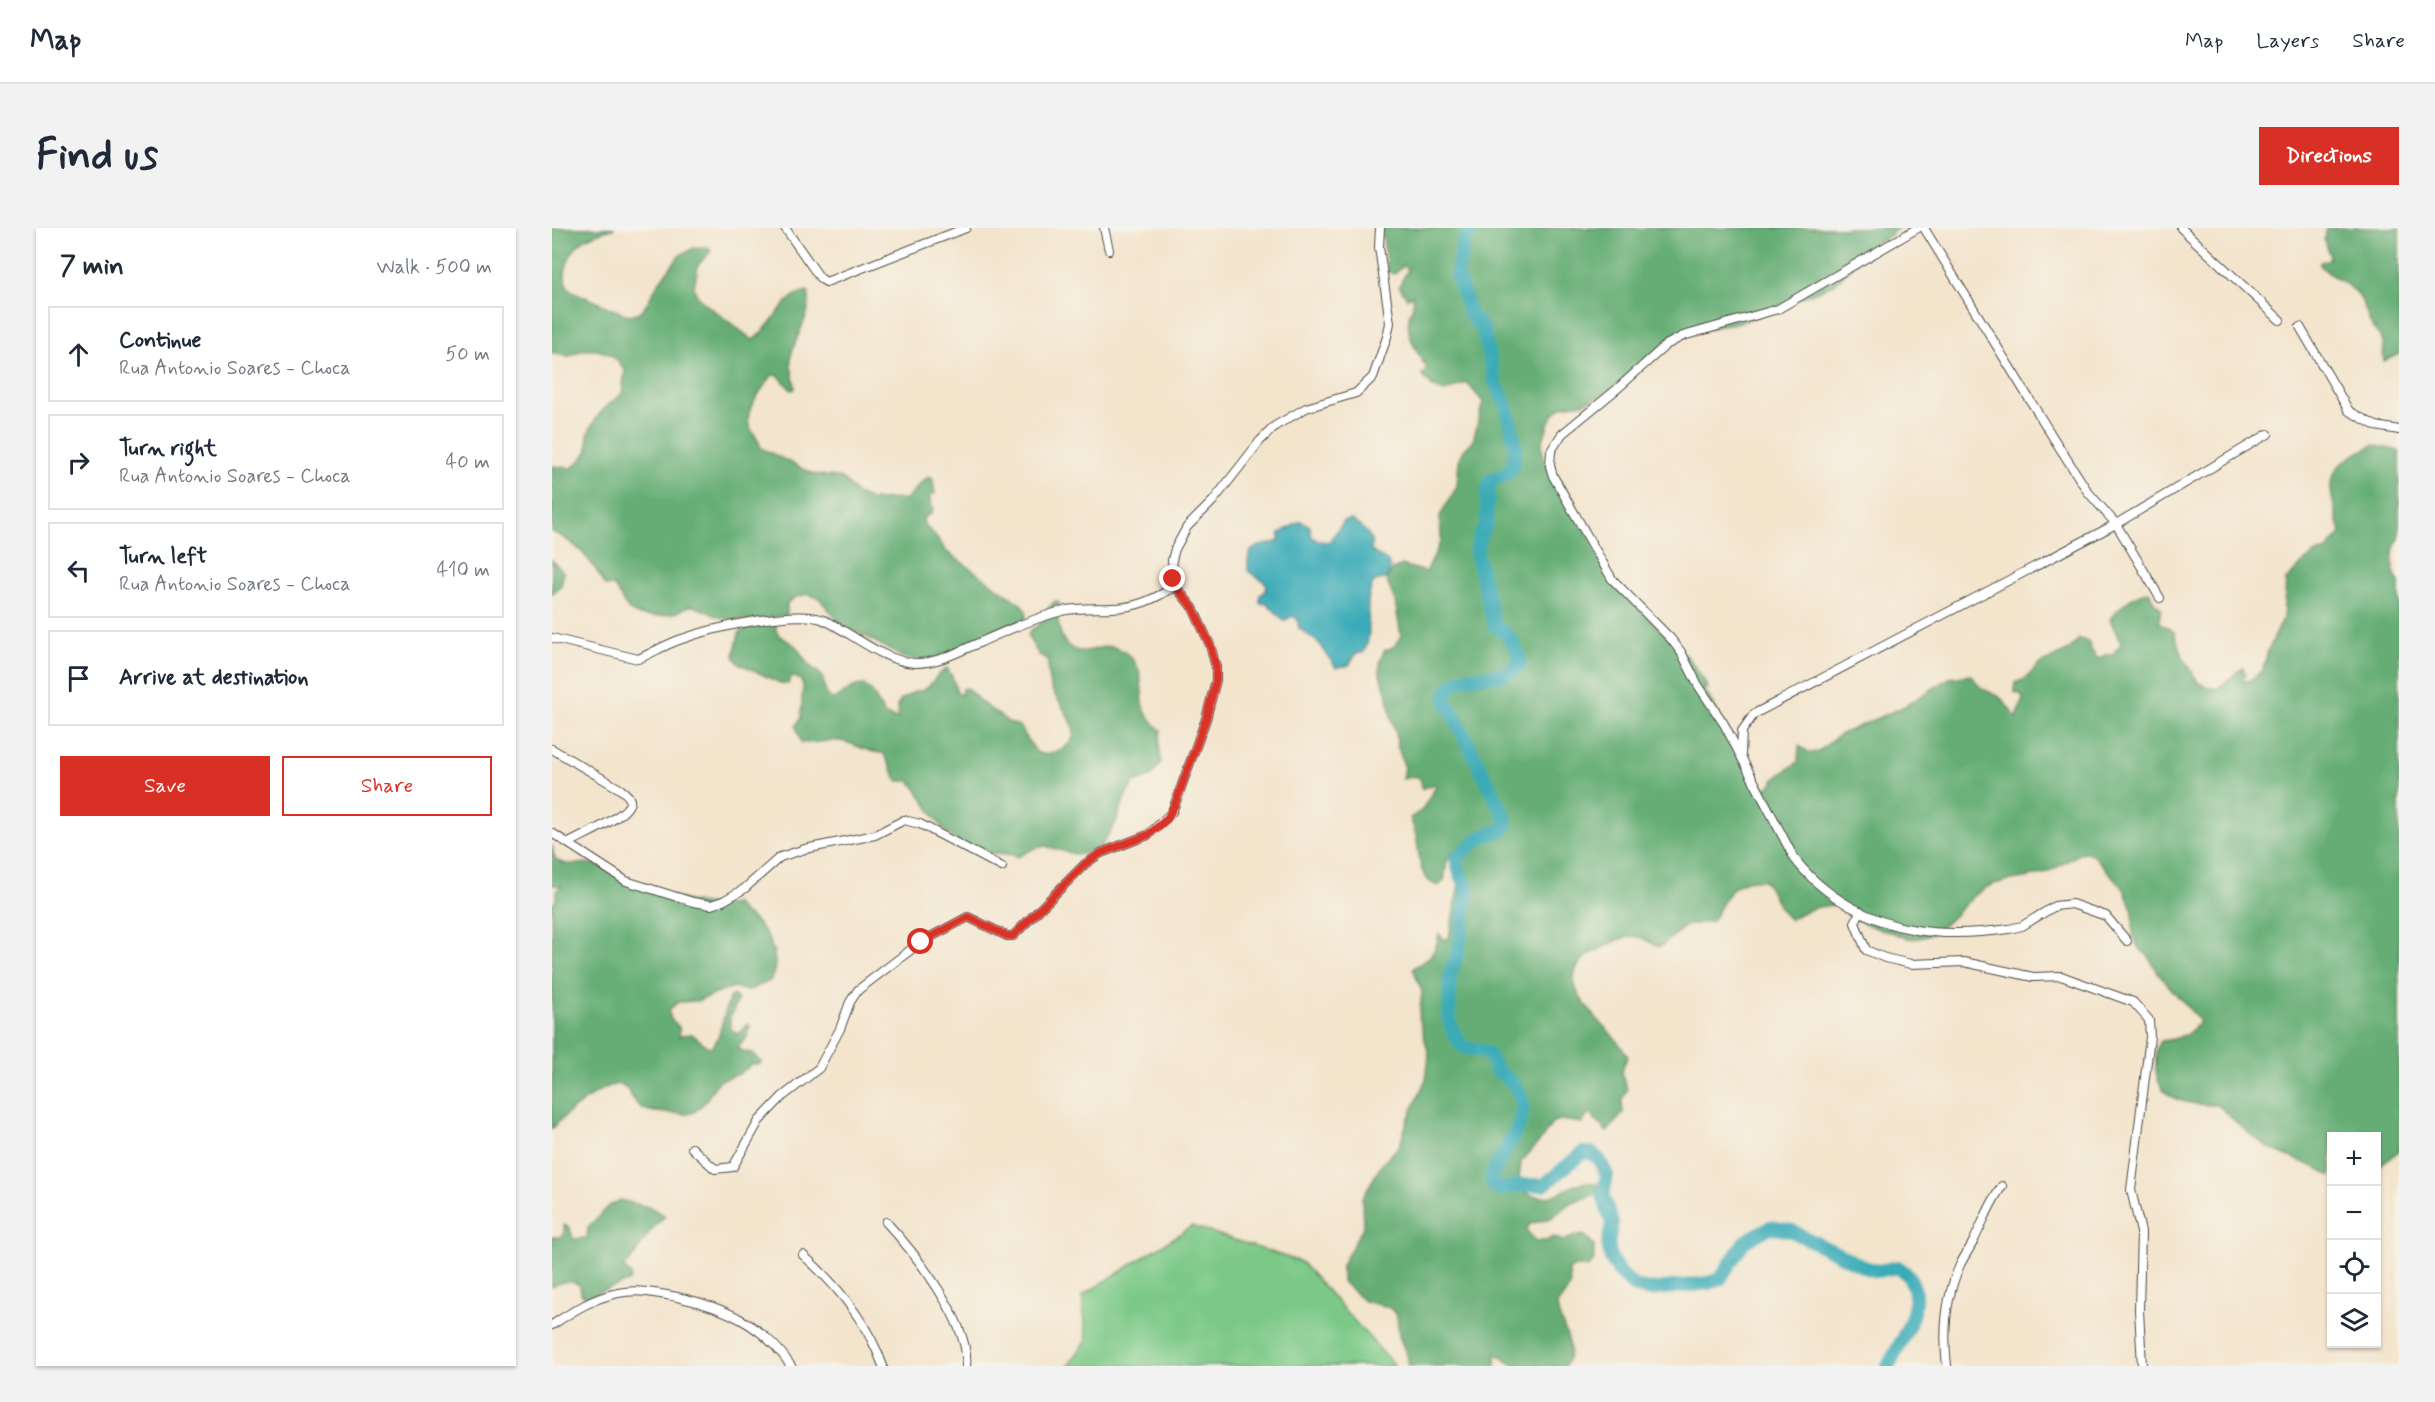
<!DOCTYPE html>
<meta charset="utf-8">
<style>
:root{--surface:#fff;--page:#f2f2f3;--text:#1f2937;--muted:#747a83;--line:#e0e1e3;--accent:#d93025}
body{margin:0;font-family:Mynerve,sans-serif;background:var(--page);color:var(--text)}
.controls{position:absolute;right:18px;bottom:18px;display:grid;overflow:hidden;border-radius:0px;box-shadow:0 2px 4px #0004}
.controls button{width:54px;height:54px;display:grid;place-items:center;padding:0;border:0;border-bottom:2px solid var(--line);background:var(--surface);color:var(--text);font:30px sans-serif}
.stop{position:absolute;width:18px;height:18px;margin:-14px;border:4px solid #d93025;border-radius:50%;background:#fff}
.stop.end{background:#d93025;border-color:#fff;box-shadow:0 2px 6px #0008}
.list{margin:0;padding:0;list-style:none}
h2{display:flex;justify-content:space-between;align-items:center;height:78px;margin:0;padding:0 24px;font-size:26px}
h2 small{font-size:20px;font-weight:400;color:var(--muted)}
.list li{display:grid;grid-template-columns:39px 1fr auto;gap:18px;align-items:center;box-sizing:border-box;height:96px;margin:0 12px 12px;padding:0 12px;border:2px solid var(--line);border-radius:0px}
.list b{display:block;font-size:22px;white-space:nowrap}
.list p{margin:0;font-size:20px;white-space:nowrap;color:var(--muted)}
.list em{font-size:20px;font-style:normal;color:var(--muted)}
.actions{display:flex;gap:12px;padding:18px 24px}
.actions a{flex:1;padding:14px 0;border:2px solid var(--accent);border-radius:0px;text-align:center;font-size:21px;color:var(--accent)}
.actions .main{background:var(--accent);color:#fff}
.icon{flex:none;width:33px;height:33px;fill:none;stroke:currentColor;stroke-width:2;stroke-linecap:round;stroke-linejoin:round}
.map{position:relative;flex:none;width:1847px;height:1138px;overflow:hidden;border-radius:0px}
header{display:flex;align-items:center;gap:36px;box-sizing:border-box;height:84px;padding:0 30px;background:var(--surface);border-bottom:2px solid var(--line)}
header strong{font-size:28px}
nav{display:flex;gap:33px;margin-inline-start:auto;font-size:21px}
.intro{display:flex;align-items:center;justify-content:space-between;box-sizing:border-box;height:144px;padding:0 36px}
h1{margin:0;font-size:42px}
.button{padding:15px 27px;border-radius:0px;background:var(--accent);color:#fff;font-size:21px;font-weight:700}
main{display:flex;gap:36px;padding:0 36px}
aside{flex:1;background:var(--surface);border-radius:0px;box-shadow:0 2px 4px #0004}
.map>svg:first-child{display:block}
.green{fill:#7cc987;stroke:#547a59;stroke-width:1.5}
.forest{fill:#65ad74;stroke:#486c50;stroke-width:1.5}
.water{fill:#3babb8;stroke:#336b72;stroke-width:1.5}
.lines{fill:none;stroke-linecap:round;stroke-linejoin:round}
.river{stroke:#3babb8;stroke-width:14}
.street-casing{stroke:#494743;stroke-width:10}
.street{stroke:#fff;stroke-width:8}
.route{stroke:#d93025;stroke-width:8}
</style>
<header>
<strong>Map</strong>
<nav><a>Map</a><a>Layers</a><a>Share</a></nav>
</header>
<div class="intro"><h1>Find us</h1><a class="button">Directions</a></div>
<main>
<aside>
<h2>7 min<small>Walk · 500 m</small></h2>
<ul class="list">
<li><svg class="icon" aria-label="ahead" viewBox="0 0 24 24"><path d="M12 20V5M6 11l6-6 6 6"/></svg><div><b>Continue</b><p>Rua Antonio Soares - Choca</p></div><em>50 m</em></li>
<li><svg class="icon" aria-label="right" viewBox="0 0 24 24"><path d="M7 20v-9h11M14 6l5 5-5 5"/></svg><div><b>Turn right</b><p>Rua Antonio Soares - Choca</p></div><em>40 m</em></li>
<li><svg class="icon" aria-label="left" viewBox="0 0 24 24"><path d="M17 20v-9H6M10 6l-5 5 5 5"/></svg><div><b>Turn left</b><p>Rua Antonio Soares - Choca</p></div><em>410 m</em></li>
<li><svg class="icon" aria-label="arrive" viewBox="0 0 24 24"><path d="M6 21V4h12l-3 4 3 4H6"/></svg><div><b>Arrive at destination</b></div></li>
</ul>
<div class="actions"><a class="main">Save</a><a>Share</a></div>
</aside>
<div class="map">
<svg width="1847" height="1138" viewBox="0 0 1847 1138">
<rect width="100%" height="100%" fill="#f7f3e8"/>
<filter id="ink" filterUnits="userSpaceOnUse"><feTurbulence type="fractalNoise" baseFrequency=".0167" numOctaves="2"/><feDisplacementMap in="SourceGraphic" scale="12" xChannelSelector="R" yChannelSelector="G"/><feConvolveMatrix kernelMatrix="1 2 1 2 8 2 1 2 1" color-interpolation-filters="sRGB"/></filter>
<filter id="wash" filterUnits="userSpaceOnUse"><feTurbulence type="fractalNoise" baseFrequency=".008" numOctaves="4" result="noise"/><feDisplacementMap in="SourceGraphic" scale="24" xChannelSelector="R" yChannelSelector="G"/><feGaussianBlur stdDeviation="1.35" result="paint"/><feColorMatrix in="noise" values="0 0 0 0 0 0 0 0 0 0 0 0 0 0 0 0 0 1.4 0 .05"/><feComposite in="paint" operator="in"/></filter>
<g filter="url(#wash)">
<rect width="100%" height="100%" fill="#f3e4cc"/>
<path class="green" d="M640,998L749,1034L843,1138H516L535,1112L530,1068Z"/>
<g class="forest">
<path d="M0,0H63C54,3 40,6 32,12C18,22 6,48 18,62L72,86L81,87L91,82L107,54L128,27L142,20L155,19L159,23L146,37L142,59L144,66L151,74L201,112C221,100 230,66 256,63C262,84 243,108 239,128C237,139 243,150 243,161L239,162L227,148L220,147C212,160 190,182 198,199C202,207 207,211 209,220L261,246L290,250L305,266L319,272L354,271L373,251L379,249L381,252L383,266L377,267L381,281L379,286L371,290L372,297L382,306L394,323L470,377L474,383V391L377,433L352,430L313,408L291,399L267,370L256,366L244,369L235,375V387C213,390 191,395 170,390C160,387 149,379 139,378C135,378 130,382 126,384C114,388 92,391 80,384C70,378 69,366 61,358H53C42,335 25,314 0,304V238L20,240C25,235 34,229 36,221C37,217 35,212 36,207C42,188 55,177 70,166L73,142L66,133L57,126L46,122H30L18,128L0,126Z"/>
<path d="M830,0H1346L1333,11L1324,14L1284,55L1196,92L1128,107L1053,166L1031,175L1011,178L1004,183L997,194L990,215L991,231C1016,255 1030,295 1046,326C1051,335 1055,346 1062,354C1092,391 1134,417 1156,460L1152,459V461L1205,552L1215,561L1226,548L1246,534L1247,518L1258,525L1266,524L1287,507L1353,478L1398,450L1419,447L1429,460L1448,469L1465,490L1471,470L1468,466L1463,465V455L1473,451L1488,436L1517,422L1527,411L1536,413L1539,422L1546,431L1553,427H1560L1569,416L1558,391C1568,379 1583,364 1598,364L1601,373L1609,380L1607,394L1622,404L1631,429L1646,454L1654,459L1665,461L1691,440L1694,446L1690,453H1697L1711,442L1716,422L1731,391L1734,352L1753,333L1762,327L1774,323L1789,305C1776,254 1766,242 1822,217L1847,223V311C1838,320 1839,344 1847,354V923L1825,939L1824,908H1780L1779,948C1762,937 1743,932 1724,923C1702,913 1683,893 1666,877C1639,877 1605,874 1604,840C1604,828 1602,823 1608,813C1625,812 1639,807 1648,793L1609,749L1596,728L1586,719L1581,708V684L1572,661L1542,628L1533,623C1519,629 1507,640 1493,645C1474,652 1453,650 1435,659C1407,673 1391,715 1356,710C1350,709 1344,705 1338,704C1319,700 1299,690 1285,677C1269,677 1251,682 1238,692C1223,678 1223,667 1212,652C1178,649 1175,670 1160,693L1135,697L1108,719C1101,717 1094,711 1087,709C1075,705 1059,716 1048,721C982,751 1061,797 1076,829C1068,841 1069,848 1075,861L1070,872L1071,885L1055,904L1039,887H1036L1030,895L1008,892L1001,894L988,913L969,934L966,960C1007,987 1015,944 1047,957L1042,967L1018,975L999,990L978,996L974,1002L984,1013H994L1002,1009L1011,1013L1026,1007L1033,1008L1042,1017V1033L1036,1039H1023L1017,1042L1018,1059L1005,1077C1006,1099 1028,1116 1012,1138H963L943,1125L944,1138H856V1130L847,1108L845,1089L841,1083L836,1079L812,1073L790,1053V1037L811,999L810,970L830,936L848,917L855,894L874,851L877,827L867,789L870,764L861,740C879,729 883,727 887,706L892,712L897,710L907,656L904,626L901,623L895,633L892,653L886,658C866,652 868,629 865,613C864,605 861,597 858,590L870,582L884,558L882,556L870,561L869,552L865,548L850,551L853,540L845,517L844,505L840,494L836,469L828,446V434L832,423L843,418L849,408L843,373L834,351L840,342L850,337L874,344L889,313L888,288L905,258L907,233L912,222L921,213L931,174L915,155L892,164L881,159L869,147L875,142L874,139C864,122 852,106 858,85C861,76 862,78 861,67L855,70L847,58L856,41L851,38L842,46L835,43Z"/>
<path d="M1774,0H1847V126L1832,133C1830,127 1833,121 1831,115C1829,107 1821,102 1818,95C1814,85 1811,70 1802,62C1791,53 1778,49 1768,37V34L1776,33L1778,29L1772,11Z"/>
<path d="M0,332L12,345L9,357L0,366Z"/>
<path d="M503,373L507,374C504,391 506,421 529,423C548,424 553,411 574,425C593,438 588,461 592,481C594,488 604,497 609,503L607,516L609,534L600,548L582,555L574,566L564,594L549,619L526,627L493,618L481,621L466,629C454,623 440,628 425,623C386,610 381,580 358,553H346L331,525C313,525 305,515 288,513C275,511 261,517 249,514L244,498L249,489L251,456L247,451L240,448L236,456L228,455L186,435L182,428L187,405C198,396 211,396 224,396V403L228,408L244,418L255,435L270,448L274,465L279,471C292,470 295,457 312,457L320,464L333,487L346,491L345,478L350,471L364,463C377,464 379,453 387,446C390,444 393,443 395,440L400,448L405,465L409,467L410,461L415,460L430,475L458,495L467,498L484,524C493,528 499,525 507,522C540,509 509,481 499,460C495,450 496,441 496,431L487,427L476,409L477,404L491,393L493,384Z"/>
<path d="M0,617C2,622 0,629 6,633C18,640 30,633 42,636C53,639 62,647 72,651C106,664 147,682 184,676C189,685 195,686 202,692C218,707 230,733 218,753L195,763L182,759L145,773L126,774L117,782L118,790L127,799V808L140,806L155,818L160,819L166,810L177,771L179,768H183L186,772L178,789V800L186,806L196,796L198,797L195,809L185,821L201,826L209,834L208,836L199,837L187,846L166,853L153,874L142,884L136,886C122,885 102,886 90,880C81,876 80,865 73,859C59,846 10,890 0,901V677L4,672V663L10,658L0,657Z"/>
<path d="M68,972L100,980L113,988L99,1002L77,1035L71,1039L79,1047L78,1053L34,1069L29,1066L28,1057C18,1051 10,1053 0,1059V1009H8L12,1005V997L18,1000L21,1011L35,1010L36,999L57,978Z"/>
</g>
<path class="water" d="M800,292C811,301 823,307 819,323L836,334L838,340L835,350L823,353C807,377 825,403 811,425H804L797,437L784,440L768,416L747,400L745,390L740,388L732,393L716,376L708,375V367L713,364L715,357C710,350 703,349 696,343C694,312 708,321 727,313L728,305L749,293L758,298L759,308L766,313L777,314L792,293Z"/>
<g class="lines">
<path class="river" d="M917,0V7L912,13L905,47L918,87L931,101L943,154L955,179L964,221L960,240L953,247L939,252L936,262L934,298L929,305L924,323L942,397C957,407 965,417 968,434C950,463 906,431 893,470L953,589L954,598L948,603L929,609L904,630L908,646L916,660L907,720L898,748L897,792L903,808L911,819C933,824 935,819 944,842C994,873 962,904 941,944L939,952L942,958L948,961L968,957H992L1030,925H1039L1047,931L1055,947L1051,968L1060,995L1056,1016L1059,1030L1067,1044L1082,1058L1096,1062L1156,1055L1168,1051L1192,1014L1218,999L1240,1003L1312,1039L1326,1043L1346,1039C1383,1063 1351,1109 1336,1138"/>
</g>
</g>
<g filter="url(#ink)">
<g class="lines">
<defs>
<g id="street">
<path d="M233,0L268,50L274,54L414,0"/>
<path d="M552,0L557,22"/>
<path d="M1366,0L1226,81L1131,108L1114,117L1065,161L1010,206L999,223L998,238L1001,248L1060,351L1119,411L1129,424L1146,457L1172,496L1242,630C1270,667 1318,695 1364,702C1393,707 1428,705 1457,701L1470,698L1503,678L1520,676L1554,688L1575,713"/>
<path d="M1372,0L1502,211L1536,264L1564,296L1608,370"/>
<path d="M1629,0L1728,92"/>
<path d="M1748,99L1797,183L1824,198L1847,202"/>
<path d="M0,410L86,431C100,425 113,417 127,412C157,401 247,379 274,393C303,407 332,434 364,435C388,435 407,423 429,414C455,402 482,390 510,383C526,379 543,381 559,380C584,380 603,371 623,358"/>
<path d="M0,521L68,561C72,564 77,567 78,572C80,587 29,608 17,615"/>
<path d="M1189,527L1190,503L1202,486L1564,296L1716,206"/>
<path d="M0,605L74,653L141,674L159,677L171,673L192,661L228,629L253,621L323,607L352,592L368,596L450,639"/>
<path d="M1308,683L1303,695L1314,722L1333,730L1359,736L1412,734L1481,749L1509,748L1581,774L1597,792L1598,809L1579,962L1589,1004L1587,1082L1590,1138"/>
<path d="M140,920L163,941L181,939L207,893L230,869L267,840L288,801L298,774L306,762L369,714L416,689L455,708H461L533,636L549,625L596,607L620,584L654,491L664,452V439L658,417L641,380L623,358L620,332L623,321L635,299L661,273L708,213L723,198L754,180L804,165L821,149L835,109L838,95L827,19L828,0"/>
<path d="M334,994C362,1024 419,1096 414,1138"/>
<path d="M251,1027C286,1058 315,1093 331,1138"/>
<path d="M0,1097C21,1083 41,1070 66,1065C86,1061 105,1065 125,1069C172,1079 212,1097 239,1138"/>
<path d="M1395,1138C1391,1104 1394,1068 1408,1037C1412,1028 1418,1021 1422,1012C1431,994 1438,975 1450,958"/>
</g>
</defs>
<use href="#street" class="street-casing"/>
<use href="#street" class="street"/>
</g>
</g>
<g class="lines" filter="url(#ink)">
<path class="route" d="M369,714L416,689L455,708H461L533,636L549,625L596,607L615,591L623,576L654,491L664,452V439L658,417L641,380L623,358L621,351"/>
</g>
</svg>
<div class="controls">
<button>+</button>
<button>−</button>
<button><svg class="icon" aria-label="locate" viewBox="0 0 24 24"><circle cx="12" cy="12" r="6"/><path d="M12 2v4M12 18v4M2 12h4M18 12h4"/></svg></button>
<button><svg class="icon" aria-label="layers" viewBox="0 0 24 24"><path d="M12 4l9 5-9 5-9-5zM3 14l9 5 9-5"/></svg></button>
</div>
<div class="stop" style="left:369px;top:714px"></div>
<div class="stop end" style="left:621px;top:351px"></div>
</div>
</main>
